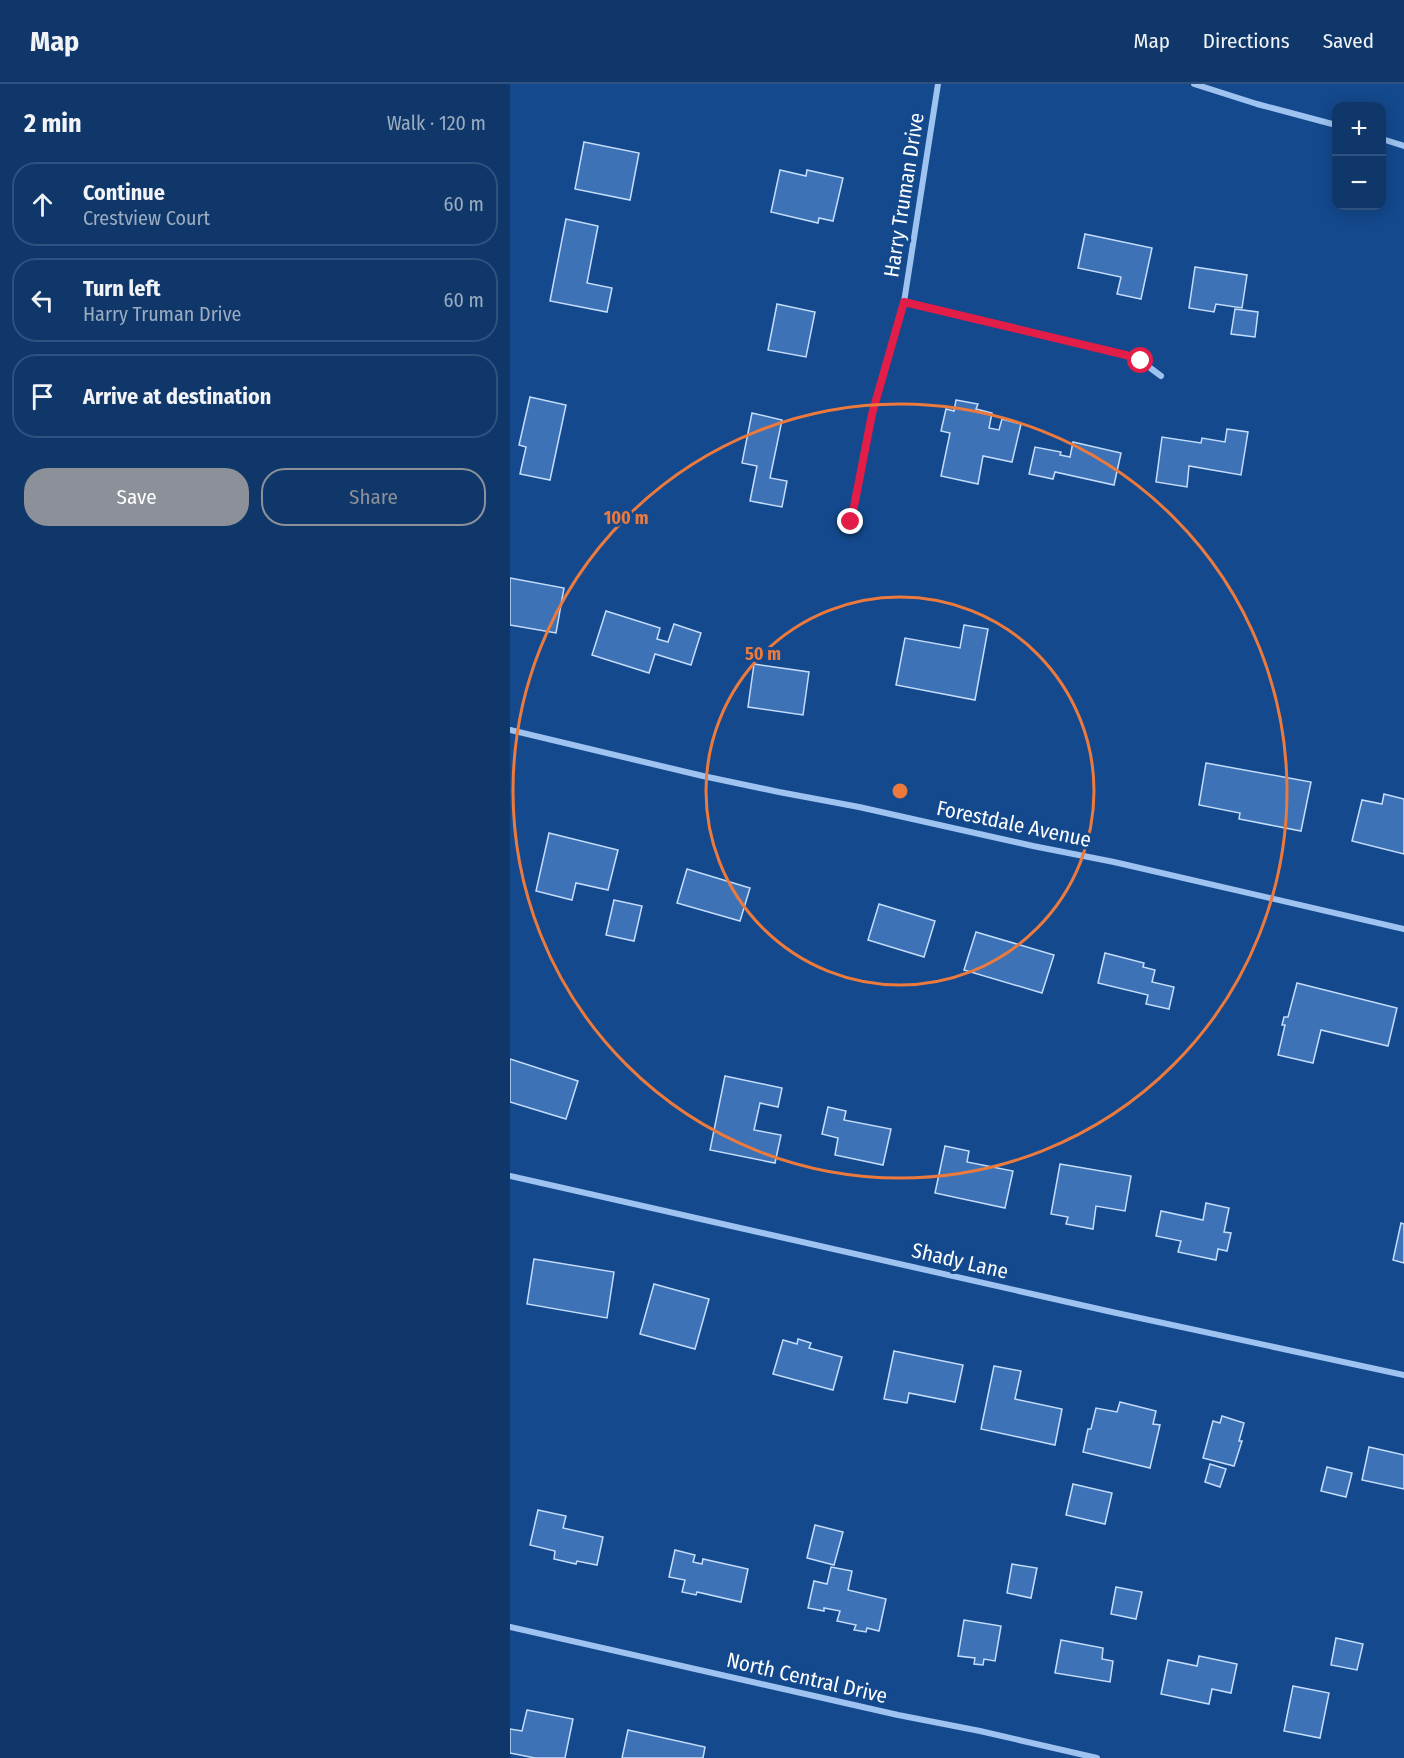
<!DOCTYPE html>
<meta charset="utf-8">
<style>
:root{--surface:#0f376a;--page:#183f70;--text:#f1f3f6;--muted:#9bacc1;--line:#2f517e;--accent:#8c9099}
body{margin:0;font-family:"Fira Sans Condensed",sans-serif;background:var(--page);color:var(--text)}
.controls{position:absolute;right:18px;top:18px;display:grid;overflow:hidden;border-radius:12px;box-shadow:0 3px 15px #0003}
.controls button{width:54px;height:54px;display:grid;place-items:center;padding:0;border:0;border-bottom:2px solid var(--line);background:var(--surface);color:var(--text);font:30px sans-serif}
.stop{position:absolute;width:18px;height:18px;margin:-14px;border:4px solid #e11d48;border-radius:50%;background:#fff}
.stop.end{background:#e11d48;border-color:#fff;box-shadow:0 2px 6px #0008}
.list{margin:0;padding:0;list-style:none}
h2{display:flex;justify-content:space-between;align-items:center;height:78px;margin:0;padding:0 24px;font-size:26px}
h2 small{font-size:20px;font-weight:400;color:var(--muted)}
.list li{display:grid;grid-template-columns:39px 1fr auto;gap:18px;align-items:center;box-sizing:border-box;height:84px;margin:0 12px 12px;padding:0 12px;border:2px solid var(--line);border-radius:24px}
.list b{display:block;font-size:22px;white-space:nowrap}
.list p{margin:0;font-size:20px;white-space:nowrap;color:var(--muted)}
.list em{font-size:20px;font-style:normal;color:var(--muted)}
.actions{display:flex;gap:12px;padding:18px 24px}
.actions a{flex:1;padding:14px 0;border:2px solid var(--accent);border-radius:24px;text-align:center;font-size:21px;color:var(--accent)}
.actions .main{background:var(--accent);color:#fff}
.icon{flex:none;width:33px;height:33px;fill:none;stroke:currentColor;stroke-width:2;stroke-linecap:round;stroke-linejoin:round}
.map{position:relative;flex:none;width:894px;height:1674px;overflow:hidden}
header{display:flex;align-items:center;gap:36px;box-sizing:border-box;height:84px;padding:0 30px;background:var(--surface);border-bottom:2px solid var(--line)}
header strong{font-size:28px}
nav{display:flex;gap:33px;margin-inline-start:auto;font-size:21px}
main{display:flex}
aside{flex:1;background:var(--surface)}
.map>svg:first-child{display:block}
.building{fill:#3d72b6;stroke:#c5ddfc;stroke-width:1.5}
.lines{fill:none;stroke-linecap:round;stroke-linejoin:round}
.minor{stroke:#9ec3f0;stroke-width:6}
.route{stroke:#e11d48;stroke-width:8}
.ring{fill:none;stroke:#ed7a3d;stroke-width:3}
.labels{text-anchor:middle;stroke-width:6;stroke-linejoin:round;paint-order:stroke}
.street-label{font-size:21px;fill:#fff;stroke:#14498d}
.centre{fill:#ed7a3d;stroke:#14498d;stroke-width:3}
.ring-label{font-size:18px;text-anchor:middle;font-weight:bold;fill:#ed7a3d;stroke:#14498d;stroke-width:6;stroke-linejoin:round;paint-order:stroke}
</style>
<header>
<strong>Map</strong>
<nav><a>Map</a><a>Directions</a><a>Saved</a></nav>
</header>
<main>
<aside>
<h2>2 min<small>Walk · 120 m</small></h2>
<ul class="list">
<li><svg class="icon" aria-label="ahead" viewBox="0 0 24 24"><path d="M12 20V5M6 11l6-6 6 6"/></svg><div><b>Continue</b><p>Crestview Court</p></div><em>60 m</em></li>
<li><svg class="icon" aria-label="left" viewBox="0 0 24 24"><path d="M17 20v-9H6M10 6l-5 5 5 5"/></svg><div><b>Turn left</b><p>Harry Truman Drive</p></div><em>60 m</em></li>
<li><svg class="icon" aria-label="arrive" viewBox="0 0 24 24"><path d="M6 21V4h12l-3 4 3 4H6"/></svg><div><b>Arrive at destination</b></div></li>
</ul>
<div class="actions"><a class="main">Save</a><a>Share</a></div>
</aside>
<div class="map">
<svg width="894" height="1674" viewBox="0 0 894 1674">
<rect width="100%" height="100%" fill="#14498d"/>
<g class="building">
<path d="M74,58L129,69L120,116L65,105Z"/>
<path d="M270,86L296,92L297,86L333,94L323,137L309,134L308,139L261,128Z"/>
<path d="M56,135L88,142L77,199L102,204L97,228L40,217Z"/>
<path d="M575,150L642,164L631,215L607,210L611,193L568,184Z"/>
<path d="M685,183L737,191L732,224L706,220L704,228L679,224Z"/>
<path d="M267,220L305,228L296,273L258,266Z"/>
<path d="M725,225L748,228L745,253L721,250Z"/>
<path d="M20,313L56,321L40,396L10,390L16,363L9,361Z"/>
<path d="M446,316L468,320L466,325L482,329L479,344L489,346L492,335L511,340L502,378L473,372L468,400L431,392L440,349L431,347L436,325L444,327Z"/>
<path d="M242,329L272,336L260,394L277,397L272,423L240,417L247,382L232,379Z"/>
<path d="M717,345L738,348L731,391L679,382L677,403L646,398L652,353L691,359L692,354L715,358Z"/>
<path d="M563,358L611,369L604,401L545,388L543,395L519,390L525,363L551,368L550,371L560,373Z"/>
<path d="M0,494L54,504L46,549L0,541Z"/>
<path d="M96,527L150,544L147,555L158,558L164,540L191,549L181,581L145,570L139,589L82,571Z"/>
<path d="M454,541L478,545L465,616L386,601L395,554L450,564Z"/>
<path d="M244,580L299,588L293,631L238,623Z"/>
<path d="M696,679L801,698L791,747L729,735L730,729L689,721Z"/>
<path d="M874,710L894,715V770L842,757L852,716L872,720Z"/>
<path d="M39,749L108,766L98,806L66,799L62,816L26,807Z"/>
<path d="M177,785L240,804L230,837L167,819Z"/>
<path d="M104,816L132,822L124,857L96,851Z"/>
<path d="M369,820L425,837L414,873L358,856Z"/>
<path d="M466,848L544,871L532,909L454,886Z"/>
<path d="M595,869L634,879L633,883L645,886L642,898L664,903L659,925L636,920L638,911L588,899Z"/>
<path d="M787,899L887,924L878,962L811,946L803,979L768,971L775,941H772L774,933H778Z"/>
<path d="M0,975L68,997L56,1035L0,1018Z"/>
<path d="M215,992L272,1004L268,1023L250,1019L244,1046L271,1051L265,1079L200,1066Z"/>
<path d="M318,1023L336,1027L334,1036L381,1045L373,1081L325,1071L328,1054L312,1050Z"/>
<path d="M435,1062L459,1067L457,1078L503,1087L495,1124L425,1109Z"/>
<path d="M550,1080L621,1092L615,1127L586,1122L583,1145L556,1140L558,1133L541,1130Z"/>
<path d="M696,1119L719,1124L714,1148L721,1149L717,1167L708,1165L706,1176L668,1168L671,1157L646,1152L651,1127L693,1136Z"/>
<path d="M891,1139L894,1140V1179L883,1176Z"/>
<path d="M24,1175L104,1188L97,1234L17,1220Z"/>
<path d="M144,1200L199,1215L185,1265L130,1250Z"/>
<path d="M288,1255L301,1259L299,1264L332,1273L323,1306L263,1290L273,1256L287,1260Z"/>
<path d="M384,1267L453,1281L445,1318L399,1309L397,1319L374,1315Z"/>
<path d="M484,1282L511,1287L505,1315L552,1325L545,1361L471,1345Z"/>
<path d="M610,1318L646,1327L643,1340L650,1341L640,1384L573,1368L578,1345H581L586,1324L607,1328Z"/>
<path d="M712,1332L734,1339L729,1357H732L724,1382L693,1374L703,1337L710,1339Z"/>
<path d="M859,1363L894,1371V1405L852,1396Z"/>
<path d="M700,1380L716,1385L710,1403L695,1398Z"/>
<path d="M817,1383L842,1389L836,1413L811,1407Z"/>
<path d="M563,1400L602,1409L595,1440L556,1431Z"/>
<path d="M28,1426L56,1432L53,1444L93,1453L87,1481L67,1477L66,1480L44,1475L45,1467L20,1461Z"/>
<path d="M305,1441L333,1448L324,1481L297,1474Z"/>
<path d="M165,1466L185,1471L183,1478L192,1480L193,1475L238,1485L231,1518L187,1508L186,1511L172,1508L175,1496L159,1493Z"/>
<path d="M502,1480L527,1484L521,1514L497,1509Z"/>
<path d="M321,1483L342,1487L338,1506L376,1515L369,1547L357,1544L356,1548L344,1546L346,1541L327,1537L330,1527L314,1524V1527L298,1524L304,1497L317,1500Z"/>
<path d="M606,1503L632,1508L626,1535L601,1530Z"/>
<path d="M454,1536L491,1542L485,1577L474,1575L473,1581L464,1580L465,1574L448,1572Z"/>
<path d="M826,1554L853,1560L847,1586L821,1581Z"/>
<path d="M551,1556L593,1564L592,1575L603,1577L600,1598L545,1589Z"/>
<path d="M689,1572L727,1580L721,1609L702,1605L699,1620L651,1610L658,1576L687,1582Z"/>
<path d="M783,1602L819,1609L810,1654L774,1647Z"/>
<path d="M17,1626L63,1635L55,1674H25L0,1669V1645L12,1647Z"/>
<path d="M118,1646L195,1663L193,1674H112Z"/>
</g>
<g class="lines">
<g class="minor">
<path d="M684,0L747,20L826,41"/>
<path d="M872,55L894,62"/>
<path d="M394,218L616,271L631,277L651,292"/>
<path d="M341,438L362,330L394,218L428,0"/>
<path d="M0,646L193,692L269,708L349,723L523,762L604,778L894,845"/>
<path d="M0,1092L602,1228L894,1291"/>
<path d="M0,1543L388,1631L470,1647L587,1674"/>
</g>
</g>
<g class="lines">
<path class="route" d="M341,438L362,330L394,218L616,271L631,277"/>
</g>
<g class="ring">
<circle cx="390" cy="707" r="194"/>
<circle cx="390" cy="707" r="387"/>
</g>
<g class="labels">
<g class="street-label">
<text transform="translate(394 111) rotate(-81)" y="7">Harry Truman Drive</text>
<text transform="translate(504 740) rotate(12)" y="7">Forestdale Avenue</text>
<text transform="translate(450 1177) rotate(13)" y="7">Shady Lane</text>
<text transform="translate(297 1594) rotate(13)" y="7">North Central Drive</text>
</g>
</g>
<circle cx="390" cy="707" r="9" class="centre"/>
<g class="ring-label">
<text x="116" y="440">100 m</text>
<text x="253" y="576">50 m</text>
</g>
</svg>
<div class="controls">
<button>+</button>
<button>−</button>
</div>
<div class="stop" style="left:631px;top:277px"></div>
<div class="stop end" style="left:341px;top:438px"></div>
</div>
</main>
